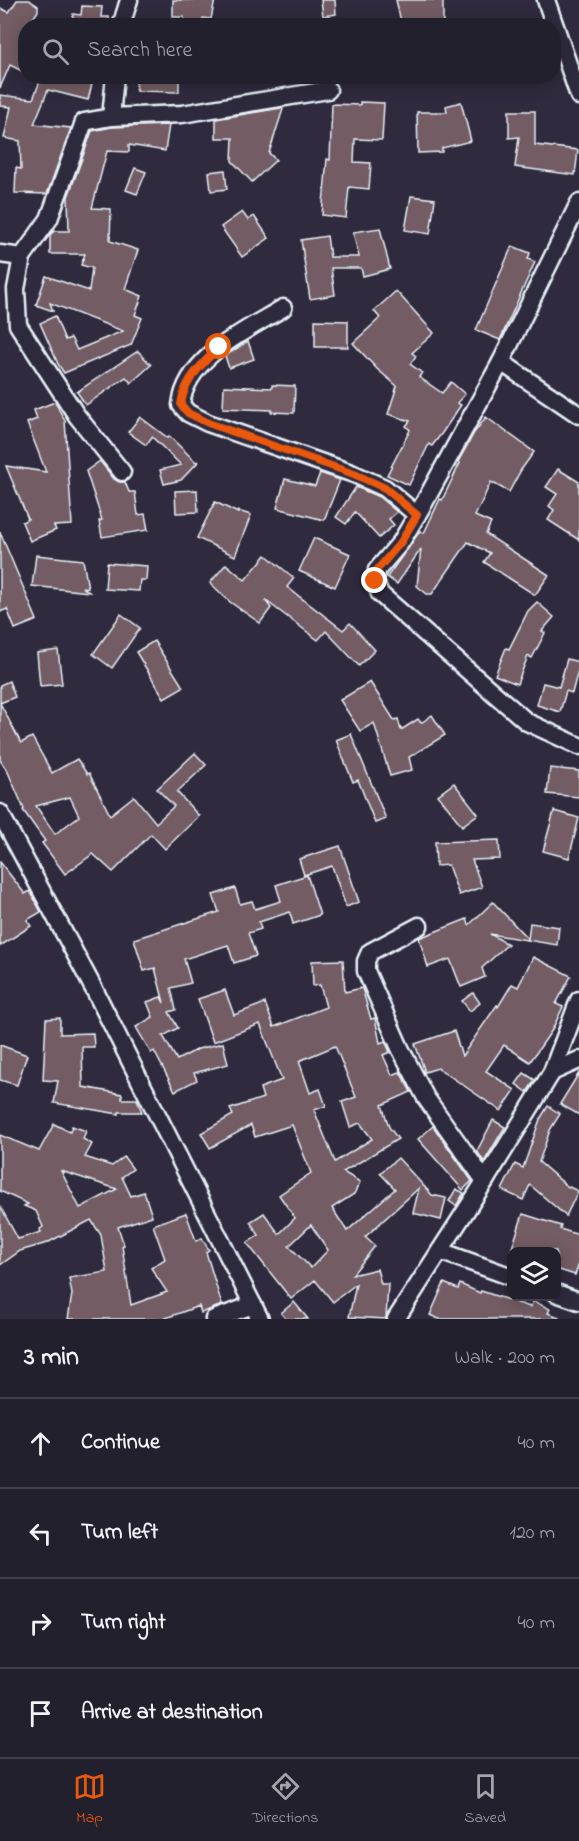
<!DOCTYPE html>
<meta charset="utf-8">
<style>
:root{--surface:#23202e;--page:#2f2d3a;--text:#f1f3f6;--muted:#a3a3aa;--line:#403e4a;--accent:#ea580c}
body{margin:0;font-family:"Indie Flower",sans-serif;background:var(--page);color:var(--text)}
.controls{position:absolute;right:18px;bottom:18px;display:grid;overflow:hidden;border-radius:12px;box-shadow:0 3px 15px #0003}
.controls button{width:54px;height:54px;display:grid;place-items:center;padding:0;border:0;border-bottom:2px solid var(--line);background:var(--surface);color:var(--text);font:30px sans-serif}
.stop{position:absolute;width:18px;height:18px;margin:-14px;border:4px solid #ea580c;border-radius:50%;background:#fff}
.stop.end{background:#ea580c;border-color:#fff;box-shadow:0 2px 6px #0008}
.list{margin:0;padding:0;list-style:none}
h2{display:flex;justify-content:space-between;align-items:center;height:78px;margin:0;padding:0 24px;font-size:26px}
h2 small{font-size:20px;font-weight:400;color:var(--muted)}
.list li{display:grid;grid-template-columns:39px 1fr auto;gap:18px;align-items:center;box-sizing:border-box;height:90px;padding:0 24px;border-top:2px solid var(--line)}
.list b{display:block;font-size:22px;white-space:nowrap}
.list em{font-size:20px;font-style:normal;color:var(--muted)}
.icon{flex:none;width:33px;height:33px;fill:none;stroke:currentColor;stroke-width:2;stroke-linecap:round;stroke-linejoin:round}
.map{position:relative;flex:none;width:579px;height:1319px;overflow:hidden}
.search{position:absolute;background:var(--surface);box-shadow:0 3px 15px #0003;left:18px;right:18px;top:18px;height:66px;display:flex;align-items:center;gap:15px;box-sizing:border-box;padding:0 21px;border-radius:24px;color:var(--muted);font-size:22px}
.sheet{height:438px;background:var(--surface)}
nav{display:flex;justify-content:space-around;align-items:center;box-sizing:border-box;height:84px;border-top:2px solid var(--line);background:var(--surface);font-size:16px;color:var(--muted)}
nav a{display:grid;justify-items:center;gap:3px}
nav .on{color:var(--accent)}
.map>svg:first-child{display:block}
.building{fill:#735c63;stroke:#e8f1f8;stroke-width:1.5;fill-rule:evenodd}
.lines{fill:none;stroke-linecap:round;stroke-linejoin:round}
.minor-casing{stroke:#e8f1f8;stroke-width:21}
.minor{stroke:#2f2a3d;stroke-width:16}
.route{stroke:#ea580c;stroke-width:8}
</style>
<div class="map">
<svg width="579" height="1319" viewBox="0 0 579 1319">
<rect width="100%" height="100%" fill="#2f2a3d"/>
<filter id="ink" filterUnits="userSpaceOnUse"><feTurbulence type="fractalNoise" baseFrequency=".0167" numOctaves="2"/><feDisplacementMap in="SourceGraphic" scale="12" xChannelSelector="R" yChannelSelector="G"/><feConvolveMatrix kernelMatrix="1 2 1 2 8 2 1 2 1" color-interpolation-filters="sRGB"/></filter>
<g filter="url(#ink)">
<g class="building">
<path d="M17,0H29L38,6V11L28,26H26V73L10,65L0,88V8L9,12Z"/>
<path d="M173,0H215L211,19L203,18L202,26H183L184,17H173Z"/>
<path d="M321,0H335L336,14L323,16Z"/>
<path d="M396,0H443V26H402Z"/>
<path d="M82,6L102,7L101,17H109V26H72L73,14L81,15Z"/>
<path d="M42,76H94L88,100L48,90L34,124L71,128L47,194L15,193L16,168L21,169L20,141L4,138L11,107L0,106V95L33,99Z"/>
<path d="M136,76H179V92L136,91Z"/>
<path d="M360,102L384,103L382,140L355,139L354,162L371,163L369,189L349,187L346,218L322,215L327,159L330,160L332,104L360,105Z"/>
<path d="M461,102L471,141L442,148V152L418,153L417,112H447L446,106Z"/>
<path d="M281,108L283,109L269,153L276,160L252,182L232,161L233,138H216V119Z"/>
<path d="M509,111H535V145L578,150L575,175L515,167L519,137L509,138Z"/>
<path d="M169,125L165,151L129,145V152L107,151L92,208L111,209L110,241L138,250L125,289L142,296L135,315L142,318L131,345L64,373L58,364L40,323L55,316L65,340L71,338L77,350L123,331L50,303L53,311L36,305L46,276L89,291L92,268L81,265L85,254H50V235L54,231H69L68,197L92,131L112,127Z"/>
<path d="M135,168L146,172L137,194L126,190Z"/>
<path d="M225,170L227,189L211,191L209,172Z"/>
<path d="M411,196L435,199L430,234L405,230Z"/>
<path d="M242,212L248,220L254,216L269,238L242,257L221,227Z"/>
<path d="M380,228L390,269L363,276L361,268H331L335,295L310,299L301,240L327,236L330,257H359L353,232Z"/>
<path d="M512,246L530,253L528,259L535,262L500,340L476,330Z"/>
<path d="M396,291L434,333L412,353L416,356L410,364L422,373L419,377L442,393L451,382L465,394L457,403L461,405L442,433L432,446L429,444L409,485L387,475L410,430L406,426L410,421L388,414L397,386L377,369L353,343L380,318L374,311Z"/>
<path d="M315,320L348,321V347H315Z"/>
<path d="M248,341L254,359L229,368L225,356Z"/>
<path d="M138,351L151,365L131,383L126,377L86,405L77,392Z"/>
<path d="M272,385L295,386L294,413L271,412L272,410L223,408L224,386L272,388Z"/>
<path d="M55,402L65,421L72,525L54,526L56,530L30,541L22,522L28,519L6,466L46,472L27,423L37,419L34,410Z"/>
<path d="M140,417L168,438L169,436L196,462L199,461L181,480L164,484L160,470L181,465L152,437L146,445L128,432Z"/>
<path d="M486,417L534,452L521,470L509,492L491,482L475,516L491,523L486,534L549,575L535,595L484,562L490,553L468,542L432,594H427L417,586L421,549L397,584L387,577L420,531L424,533L440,499L442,500L460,463L458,462L474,433Z"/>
<path d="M100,461L114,479L119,482H125L129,492H135L138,515L145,514L148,530L102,537L99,521L102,520L86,471Z"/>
<path d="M558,469L579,482V540L548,520L554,510L549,506L557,494L546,487Z"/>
<path d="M320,473L340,480L324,520L277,508L285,479L315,486Z"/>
<path d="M356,487L379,497L397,512L389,519L394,525L379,538L355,512L346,524L336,517Z"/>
<path d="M197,490L198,512L176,513L175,491Z"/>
<path d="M215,502L238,513V511L251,515L235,556L197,538Z"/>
<path d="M0,532L37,620L15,629L7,609L0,612Z"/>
<path d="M314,538L350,554L335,587L299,571Z"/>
<path d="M36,555L83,560L88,588L82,587L89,592L32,586Z"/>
<path d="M266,555L294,578L287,587L343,630L350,623L375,650L359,666L326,631L318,640L265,600L271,608L260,623L230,602L210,583L226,564L245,580Z"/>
<path d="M107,563L147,566L146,580H140L139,591L105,589Z"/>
<path d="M537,602L554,617L542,631L545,633L532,658L528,656L517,684L495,675L506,648L509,649L528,611Z"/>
<path d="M121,614L140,628L112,668L93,654Z"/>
<path d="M154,641L183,687L164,698L136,652Z"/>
<path d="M58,650L62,684L40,686L37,653Z"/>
<path d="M567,659L579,662V667L572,693L566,691L560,712L537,705L543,683L559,687Z"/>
<path d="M9,681L15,697L0,703L21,743L32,737L52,773L77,759L87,774L89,773L110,815L134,796L156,823L174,806L157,789L195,753L206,765L177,792L199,816L165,849L151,834L113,872L93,854L65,874L42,843L45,841L23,810L24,809L8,772L0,760V685ZM70,797L79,816L55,834L36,806Z"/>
<path d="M370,682L394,720L398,719L401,730L418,719L421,723L432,715L445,735L409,757L412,770L390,776L374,723L360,731L340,700Z"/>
<path d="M351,734L386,819L375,823L358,780L353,782L336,740Z"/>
<path d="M550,768L579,771V797L547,794Z"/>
<path d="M454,783L478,814L462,826L438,795Z"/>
<path d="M554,811L579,818L569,858L543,851Z"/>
<path d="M499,840L500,859L472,860L482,887L459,895L448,865L436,866L435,842Z"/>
<path d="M340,846L359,902L346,907L332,866L304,875L299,859Z"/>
<path d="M0,862L25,894L30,891L41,912L27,920L31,926L0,946Z"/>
<path d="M307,875L320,915L293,924L290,912L259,922L261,929L248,933L256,956L234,963L228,945L184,959L191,983L171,988L176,1010L169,1012L178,1028L163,1036L177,1060L198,1049L223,1043L228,1064L194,1073L197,1080L175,1091L154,1051L151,1053L136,1027L153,1017L147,1002L161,997L164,1003L155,968L144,971L134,939L219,912L213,895L235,888L240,904L252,901L255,909L281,901L276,885Z"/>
<path d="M493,902L528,939L530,923L559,927L557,945L490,934L508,944L482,968L485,977L461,987L450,959L428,967L419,938L467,919L469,925Z"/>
<path d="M533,957L571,976L556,1004L563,1007L552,1030L530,1062L504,1045L486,1071L515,1090L501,1111L438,1068L425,1072L415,1044L454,1031L462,1056L497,1005L498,1007L512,984L518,987Z"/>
<path d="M343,960L345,992L362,988L371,1019L375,1018L380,1043L385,1041L390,1052L383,1055L392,1075L400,1072L411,1092L382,1105L389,1127L398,1139L343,1172L360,1182L354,1194L332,1208L347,1231L395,1189L380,1173L398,1158L432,1195L446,1198L441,1220L413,1213L419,1188L365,1237L375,1246L352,1275L377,1269L381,1284H388L386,1319L349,1317L356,1284L333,1302L315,1280L291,1299L247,1243L259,1235L250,1222L264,1213L279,1234L295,1218L279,1195L311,1173L292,1125L255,1137L251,1125L210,1148L201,1133L233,1115L230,1109L263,1098L260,1088L282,1080L260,1024L213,1042L198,999L225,990L234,1015L265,1003L274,1027L326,1007L320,985L313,986L312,961ZM335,1046L356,1097L342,1102L350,1127L360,1123L372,1139L335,1162L314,1110L326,1106L320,1089L310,1093L299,1061ZM311,1225L328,1250L311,1268L289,1246Z"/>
<path d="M473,993L480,1003L470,1011L462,1001Z"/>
<path d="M60,1018V1034L93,1033L94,1047H82L83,1087L122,1094V1099H137L142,1112H119V1114L54,1103L58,1081L43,1080L46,1019Z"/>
<path d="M0,1045L27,1055L17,1085L0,1080Z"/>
<path d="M524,1073L535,1080L527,1092L516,1084Z"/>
<path d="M579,1073V1115L560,1104Z"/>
<path d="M548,1106L560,1114L550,1130L539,1162L567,1186L578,1191L566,1216L530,1185L523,1200L502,1190L515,1164L523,1168L540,1119Z"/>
<path d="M493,1120L505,1127L484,1162L477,1151Z"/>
<path d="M54,1124L70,1132L72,1126L86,1131L83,1139L92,1144L85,1157L112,1166L124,1157L133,1169L122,1177L131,1196L144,1192L152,1216L118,1227L124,1245L122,1246L131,1305L167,1292L151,1268L165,1259L153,1225L186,1213L196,1241L202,1238L209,1250L206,1252L222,1305L201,1313L199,1306L163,1319H68L72,1294L69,1278L107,1272L101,1235L91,1220L47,1243L20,1251L0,1265V1206L18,1239L41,1232L40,1229L43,1227L36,1211L24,1206L28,1204L0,1191V1135L39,1151ZM61,1171L117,1189L80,1208Z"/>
<path d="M433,1126L472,1181L463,1190L418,1139Z"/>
<path d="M456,1189L464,1193L456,1206L449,1201Z"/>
<path d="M523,1214L561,1226L560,1229L579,1235V1264L575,1275L556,1269V1251H511Z"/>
<path d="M444,1283L458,1289L460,1284L480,1293L481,1291L530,1307L533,1301L550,1309L548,1313L559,1317L558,1319H439L430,1315Z"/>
<path d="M294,1302L308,1319H286L281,1313Z"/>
</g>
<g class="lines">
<defs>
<g id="minor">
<path d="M546,0L579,96"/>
<path d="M121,26L129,0"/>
<path d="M111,117L182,114L328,90"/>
<path d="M579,203L501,362L424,503L401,542L377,570L375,581L380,594L527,722L579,746"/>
<path d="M0,254L22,257L49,219L84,122L111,117L115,76"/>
<path d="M22,257L16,289L18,325L77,416L122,472"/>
<path d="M283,308C247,330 186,357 181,405L188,413L208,423L354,474L385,488L417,515"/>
<path d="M501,362L579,415"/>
<path d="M0,813L95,991L260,1319"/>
<path d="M419,926L370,952L366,961V971L400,1048L426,1098L485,1181"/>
<path d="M552,1072L579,1060"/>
<path d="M440,1251L512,1277"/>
<path d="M556,1293L579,1301"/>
<path d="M214,1319L253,1305"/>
<path d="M396,1319L485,1181L552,1072L579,1000"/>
</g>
</defs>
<use href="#minor" class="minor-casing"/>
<use href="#minor" class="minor"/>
</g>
</g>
<g class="lines" filter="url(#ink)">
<path class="route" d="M219,347C202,365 184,379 181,405L188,413L208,423L354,474L385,488L417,515L401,542L377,570L375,581"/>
</g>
</svg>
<div class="controls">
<button><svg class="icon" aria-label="layers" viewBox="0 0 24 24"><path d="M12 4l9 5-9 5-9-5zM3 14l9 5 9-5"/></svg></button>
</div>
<div class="stop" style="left:219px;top:347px"></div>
<div class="stop end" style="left:375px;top:581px"></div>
<div class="search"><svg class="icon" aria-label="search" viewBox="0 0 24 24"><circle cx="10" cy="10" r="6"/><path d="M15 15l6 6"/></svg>Search here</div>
</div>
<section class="sheet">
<h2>3 min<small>Walk · 200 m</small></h2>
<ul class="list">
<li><svg class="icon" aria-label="ahead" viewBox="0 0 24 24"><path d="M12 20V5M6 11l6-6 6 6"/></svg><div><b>Continue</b></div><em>40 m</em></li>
<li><svg class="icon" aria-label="left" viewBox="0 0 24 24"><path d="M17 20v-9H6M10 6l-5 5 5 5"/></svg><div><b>Turn left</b></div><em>120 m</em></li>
<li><svg class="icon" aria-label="right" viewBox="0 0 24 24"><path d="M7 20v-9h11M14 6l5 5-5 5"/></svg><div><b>Turn right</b></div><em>40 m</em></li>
<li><svg class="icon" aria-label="arrive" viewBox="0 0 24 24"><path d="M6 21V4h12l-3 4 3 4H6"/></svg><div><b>Arrive at destination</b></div></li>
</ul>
</section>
<nav>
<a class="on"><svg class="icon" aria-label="map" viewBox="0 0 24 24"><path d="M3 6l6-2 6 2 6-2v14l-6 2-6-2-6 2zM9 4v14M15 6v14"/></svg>Map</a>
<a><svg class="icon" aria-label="directions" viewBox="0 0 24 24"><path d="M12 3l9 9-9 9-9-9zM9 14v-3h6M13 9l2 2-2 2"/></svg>Directions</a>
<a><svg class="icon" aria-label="saved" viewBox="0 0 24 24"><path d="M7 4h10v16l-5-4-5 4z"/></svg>Saved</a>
</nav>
